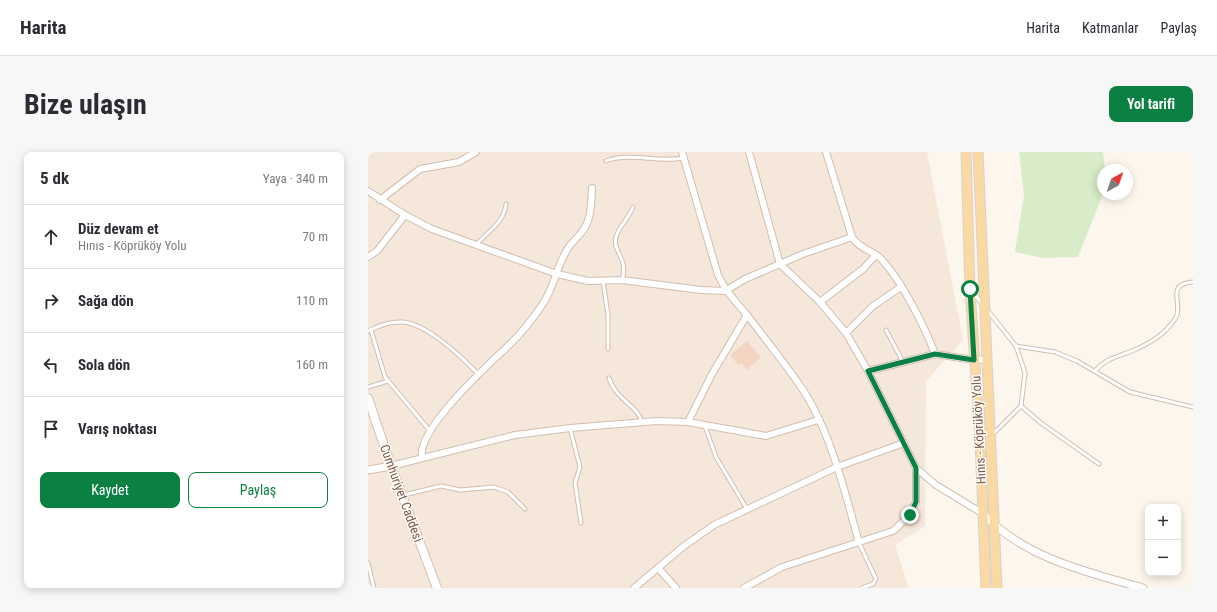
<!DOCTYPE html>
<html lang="tr">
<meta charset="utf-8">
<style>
:root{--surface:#fff;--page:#f7f7f7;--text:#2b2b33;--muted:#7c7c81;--line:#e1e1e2;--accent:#0b8043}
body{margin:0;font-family:"Roboto Condensed",sans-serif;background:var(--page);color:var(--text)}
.controls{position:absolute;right:12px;bottom:12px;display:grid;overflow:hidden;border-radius:8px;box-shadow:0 2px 10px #0003}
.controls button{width:36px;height:36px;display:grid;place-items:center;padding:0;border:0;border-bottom:1px solid var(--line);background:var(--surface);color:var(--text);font:20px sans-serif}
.compass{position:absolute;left:729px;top:12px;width:36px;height:36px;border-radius:50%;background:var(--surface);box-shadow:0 2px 10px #0003;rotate:40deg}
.stop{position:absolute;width:12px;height:12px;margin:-9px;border:3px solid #0b8043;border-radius:50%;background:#fff}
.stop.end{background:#0b8043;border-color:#fff;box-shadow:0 1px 4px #0008}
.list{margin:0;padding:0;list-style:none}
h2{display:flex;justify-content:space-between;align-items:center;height:52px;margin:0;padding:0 16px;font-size:17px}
h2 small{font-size:13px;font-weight:400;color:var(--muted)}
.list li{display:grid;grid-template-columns:26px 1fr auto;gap:12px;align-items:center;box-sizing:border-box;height:64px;padding:0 16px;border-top:1px solid var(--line)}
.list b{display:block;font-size:15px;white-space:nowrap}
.list p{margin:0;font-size:13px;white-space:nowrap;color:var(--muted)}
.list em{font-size:13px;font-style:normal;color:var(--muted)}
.actions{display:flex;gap:8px;padding:12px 16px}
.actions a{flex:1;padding:9px 0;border:1px solid var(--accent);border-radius:8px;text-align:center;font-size:14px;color:var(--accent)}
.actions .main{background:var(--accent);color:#fff}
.icon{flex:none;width:22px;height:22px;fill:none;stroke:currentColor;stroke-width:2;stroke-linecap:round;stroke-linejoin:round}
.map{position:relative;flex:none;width:825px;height:436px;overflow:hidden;border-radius:8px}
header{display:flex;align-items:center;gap:24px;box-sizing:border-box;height:56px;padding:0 20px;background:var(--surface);border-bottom:1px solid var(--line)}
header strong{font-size:19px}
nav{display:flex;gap:22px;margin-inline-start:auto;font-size:14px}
.intro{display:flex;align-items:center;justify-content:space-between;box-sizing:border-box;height:96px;padding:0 24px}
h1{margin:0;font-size:28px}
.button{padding:10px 18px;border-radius:8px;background:var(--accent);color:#fff;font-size:14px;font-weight:700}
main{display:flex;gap:24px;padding:0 24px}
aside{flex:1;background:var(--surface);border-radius:8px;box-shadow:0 2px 10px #0003}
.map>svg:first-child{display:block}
.residential{fill:#f5e8da}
.green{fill:#d8ecc9}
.building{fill:#f3d5c3}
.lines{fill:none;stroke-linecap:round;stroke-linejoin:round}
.service-casing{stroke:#d1beb0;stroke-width:5}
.minor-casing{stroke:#d1beb0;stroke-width:8}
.tertiary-casing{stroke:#d1beb0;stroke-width:9}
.secondary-casing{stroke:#d6c0b0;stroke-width:10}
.primary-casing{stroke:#dad1cd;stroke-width:11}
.service{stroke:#fff;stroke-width:3}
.minor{stroke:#fff;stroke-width:6}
.tertiary{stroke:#fff;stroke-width:7}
.secondary{stroke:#fff;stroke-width:8}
.primary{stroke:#fbd9a5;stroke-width:9}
.route{stroke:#0b8043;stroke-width:5}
.labels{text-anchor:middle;stroke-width:3;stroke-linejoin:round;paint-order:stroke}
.street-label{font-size:13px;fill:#7a5c4d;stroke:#fffaf3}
</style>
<header>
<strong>Harita</strong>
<nav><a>Harita</a><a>Katmanlar</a><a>Paylaş</a></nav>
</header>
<div class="intro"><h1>Bize ulaşın</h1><a class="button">Yol tarifi</a></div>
<main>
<aside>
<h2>5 dk<small>Yaya · 340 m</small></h2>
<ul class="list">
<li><svg class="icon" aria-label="ahead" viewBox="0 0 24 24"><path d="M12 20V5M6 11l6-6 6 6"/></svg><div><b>Düz devam et</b><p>Hınıs - Köprüköy Yolu</p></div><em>70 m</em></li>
<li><svg class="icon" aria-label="right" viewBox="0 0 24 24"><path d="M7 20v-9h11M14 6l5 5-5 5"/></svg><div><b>Sağa dön</b></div><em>110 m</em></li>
<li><svg class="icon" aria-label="left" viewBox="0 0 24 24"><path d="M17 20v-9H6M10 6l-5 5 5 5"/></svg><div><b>Sola dön</b></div><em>160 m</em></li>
<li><svg class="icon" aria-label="arrive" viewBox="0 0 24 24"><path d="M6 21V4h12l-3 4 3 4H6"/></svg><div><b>Varış noktası</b></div></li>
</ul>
<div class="actions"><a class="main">Kaydet</a><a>Paylaş</a></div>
</aside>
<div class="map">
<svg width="825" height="436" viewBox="0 0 825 436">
<rect width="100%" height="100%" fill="#fdf6ec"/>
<path class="residential" d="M0,0H559L595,188L558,229L557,374L527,393L541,436H0Z"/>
<path class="green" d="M651,0H735L737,18H735V42L710,105L675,106L647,100L656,43Z"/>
<path class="building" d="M379,189L393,205L379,218L373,211L370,213L362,203Z"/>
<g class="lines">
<defs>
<g id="service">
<path d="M238,9C263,0 289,11 315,6"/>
<path d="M108,93C120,79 136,71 138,52"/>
<path d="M254,128C261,106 244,100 248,85C250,76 261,66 265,55"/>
<path d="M235,129L240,163V197"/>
<path d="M605,140L614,152"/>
<path d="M620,159L648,194L657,221L653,254L625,282"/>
<path d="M3,178L17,225L62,279"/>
<path d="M518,178L535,210"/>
<path d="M0,179C11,174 22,169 35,170C59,172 94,205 110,222"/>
<path d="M648,194L687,200L709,209L762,240L825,255"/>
<path d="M727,219C738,206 749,205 764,199C776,194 789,187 798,178C802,173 807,169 809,163C813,148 799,133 824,130"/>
<path d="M241,226C247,247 270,254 274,270"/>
<path d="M0,235L20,229"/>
<path d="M653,254L673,271L731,312"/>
<path d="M337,274L348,305L379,357"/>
<path d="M202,276L212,315L207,331L213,371"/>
<path d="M36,343L73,334L92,338L126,335L140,340L157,357"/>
<path d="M491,391L508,427L505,432L494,436"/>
<path d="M0,411L6,436"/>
</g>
<g id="minor">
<path d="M314,0L350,123C358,140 368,150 380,164C397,187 415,209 431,232C462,276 477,340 491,391"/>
<path d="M381,0L412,112L452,150L478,181L500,219L548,316L568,333L614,361"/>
<path d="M458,0L484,85C492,98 506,98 515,109C534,130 557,175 567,202"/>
<path d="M0,39L37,63L64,77L189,122L220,129L254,128L333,138L357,139L377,127L435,102L484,85"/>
<path d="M12,48L52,17L91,10L108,0"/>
<path d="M0,105L9,99L37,63"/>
<path d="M452,150L495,117L508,103"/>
<path d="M478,181L505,154L533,135"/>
<path d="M500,219L567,202L606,208L620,207"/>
<path d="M320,270L344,222L379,163"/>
<path d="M54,306C48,278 119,214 139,195C152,183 164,168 174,153C186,137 188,115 199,98C203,90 211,85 216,77C224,65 223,49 224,36"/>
<path d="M23,314L147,283L202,276L289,269L320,270L398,284L450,268"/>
<path d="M290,416L308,436"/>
<path d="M266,436L316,394L346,373L469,315L536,291"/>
<path d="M376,436L414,415L525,379L542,363L548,350V316"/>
</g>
<g id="tertiary">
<path d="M0,318L23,314"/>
<path d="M614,361C657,406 718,420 775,436"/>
</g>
<path id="secondary" d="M0,246L23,314L69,436"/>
<g id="primary">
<path d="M598,0L602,137L612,288L618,436"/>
<path d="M610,0L629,436"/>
</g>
</defs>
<use href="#service" class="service-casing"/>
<use href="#minor" class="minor-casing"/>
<use href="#tertiary" class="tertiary-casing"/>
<use href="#secondary" class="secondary-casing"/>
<use href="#primary" class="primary-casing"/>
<use href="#service" class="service"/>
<use href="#minor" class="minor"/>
<use href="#tertiary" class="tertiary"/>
<use href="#secondary" class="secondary"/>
<use href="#primary" class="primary"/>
</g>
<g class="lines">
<path class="route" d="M542,363L548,350V316L500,219L567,202L606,208L602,137"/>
</g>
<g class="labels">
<g class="street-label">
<text transform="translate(610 278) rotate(-93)" y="5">Hınıs - Köprüköy Yolu</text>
<text transform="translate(34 341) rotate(70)" y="5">Cumhuriyet Caddesi</text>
</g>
</g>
</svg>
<div class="controls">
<button>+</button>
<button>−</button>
</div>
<svg class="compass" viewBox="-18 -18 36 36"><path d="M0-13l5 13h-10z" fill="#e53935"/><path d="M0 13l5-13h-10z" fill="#7c7c81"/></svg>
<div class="stop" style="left:602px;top:137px"></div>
<div class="stop end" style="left:542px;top:363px"></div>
</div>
</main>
